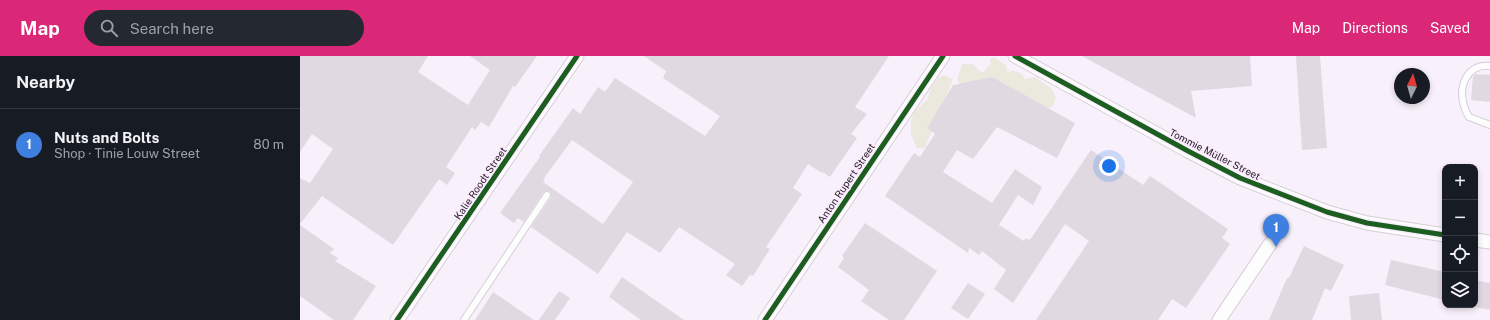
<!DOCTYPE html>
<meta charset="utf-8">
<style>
:root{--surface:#171b24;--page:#242831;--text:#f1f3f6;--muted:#9ea1a6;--line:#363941;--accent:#db2777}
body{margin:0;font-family:"Public Sans",sans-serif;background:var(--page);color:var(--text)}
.controls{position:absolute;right:12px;bottom:12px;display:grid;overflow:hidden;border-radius:8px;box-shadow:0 2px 6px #0003}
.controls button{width:36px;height:36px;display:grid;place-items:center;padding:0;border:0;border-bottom:1px solid var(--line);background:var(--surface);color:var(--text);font:20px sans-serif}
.compass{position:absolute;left:1094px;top:12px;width:36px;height:36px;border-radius:50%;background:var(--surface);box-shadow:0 2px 6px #0003;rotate:5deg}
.you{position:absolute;left:809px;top:110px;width:14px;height:14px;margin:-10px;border:3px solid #fff;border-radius:50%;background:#1a73e8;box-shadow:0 0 0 6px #1a73e833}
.badge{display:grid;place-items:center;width:26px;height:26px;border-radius:50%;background:var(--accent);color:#fff;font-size:13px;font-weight:700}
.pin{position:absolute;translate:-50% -33px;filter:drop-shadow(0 1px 2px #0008)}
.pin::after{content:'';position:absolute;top:21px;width:14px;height:12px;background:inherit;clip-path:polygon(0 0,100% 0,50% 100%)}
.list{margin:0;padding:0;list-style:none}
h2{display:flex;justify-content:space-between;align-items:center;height:52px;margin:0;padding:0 16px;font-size:17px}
h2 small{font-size:13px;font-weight:400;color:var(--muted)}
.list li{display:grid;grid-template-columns:26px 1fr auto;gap:12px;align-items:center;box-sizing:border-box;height:72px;padding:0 16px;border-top:1px solid var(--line)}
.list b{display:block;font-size:15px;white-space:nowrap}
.list p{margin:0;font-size:13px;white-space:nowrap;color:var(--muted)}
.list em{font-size:13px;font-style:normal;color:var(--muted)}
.icon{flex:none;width:22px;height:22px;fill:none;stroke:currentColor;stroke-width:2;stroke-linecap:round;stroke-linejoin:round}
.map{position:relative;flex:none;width:1190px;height:264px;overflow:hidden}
header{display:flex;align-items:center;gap:24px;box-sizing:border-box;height:56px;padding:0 20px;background:var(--accent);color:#fff}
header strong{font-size:19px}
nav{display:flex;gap:22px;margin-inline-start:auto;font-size:14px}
.search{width:280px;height:36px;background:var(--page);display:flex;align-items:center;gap:10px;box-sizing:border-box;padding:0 14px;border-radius:22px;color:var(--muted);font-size:15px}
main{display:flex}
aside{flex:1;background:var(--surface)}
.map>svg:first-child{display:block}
.green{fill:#ebe8de}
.building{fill:#e1d9e2;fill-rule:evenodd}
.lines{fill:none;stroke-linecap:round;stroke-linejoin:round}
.service-casing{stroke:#d6ced7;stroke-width:8}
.minor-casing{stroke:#d6ced7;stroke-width:15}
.service{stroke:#fefdfe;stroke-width:6}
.minor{stroke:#fefdfe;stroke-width:13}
.cycleway-casing{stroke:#fbedfd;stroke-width:8}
.cycleway{stroke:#1b5e20;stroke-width:5}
.labels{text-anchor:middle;stroke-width:3.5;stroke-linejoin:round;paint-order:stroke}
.street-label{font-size:10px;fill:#2a212b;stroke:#fbedfd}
</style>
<header>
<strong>Map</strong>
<div class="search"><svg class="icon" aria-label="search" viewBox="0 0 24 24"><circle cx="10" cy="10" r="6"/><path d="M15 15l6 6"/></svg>Search here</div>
<nav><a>Map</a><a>Directions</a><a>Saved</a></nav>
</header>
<main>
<aside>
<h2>Nearby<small></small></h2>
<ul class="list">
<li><span class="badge" style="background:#3f7fe0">1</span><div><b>Nuts and Bolts</b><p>Shop · Tinie Louw Street</p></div><em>80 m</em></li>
</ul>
</aside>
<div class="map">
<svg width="1190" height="264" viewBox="0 0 1190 264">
<rect width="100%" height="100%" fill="#f8f0fa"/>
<g class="green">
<path d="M690,2H695L706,9L707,15L710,16L712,14L722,18L725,23L735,21L752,33L756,42L753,50L748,52L660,28L657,24L662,8H673L681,16H684L687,11L691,8Z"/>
<path d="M645,19L653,23L625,92H617L611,78V65L614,56L627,44L631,33L638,22Z"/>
</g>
<g class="building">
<path d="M0,0H128L118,16L168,49L190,14L170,0H237L215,31L213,30L189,71L181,66L175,74L172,71L146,111L155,117L147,129L139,123L93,189L22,140L0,168V122L10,127L33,93L12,78L0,96Z"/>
<path d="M344,0H589L555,51L567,58L551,78L557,82L530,121L523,116L522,117L508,108L493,132L502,138L466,191L470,193L453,220L450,219L442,230L426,219L435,208L379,171L360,197L327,176L298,218L231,171L251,141V137L249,135H245L243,137L224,166L218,162L214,167L200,157L240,101L239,100L273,52L280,58L298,31L305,36L315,22L405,80L420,60L363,22L366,15ZM272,84L333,126L303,168L243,126L245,122H244Z"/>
<path d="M782,0H950L952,30L891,35L896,62Z"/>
<path d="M996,0H1020L1027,92L1002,94Z"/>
<path d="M1176,18L1190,19V46L1171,44L1173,20Z"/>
<path d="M692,21L775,67L757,102L697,71L673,103L657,94L643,116L692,147L715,113L742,131L733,149L718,139L699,169L724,185L726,182L729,184L732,181L791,94L843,129L850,120L928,173L922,182L930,188L886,252L872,243L858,264H736L789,185L765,168L713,247L694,233L706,214L682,195L679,199L669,192L668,197L585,140L614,97L620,101L635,78L627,72L653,29Z"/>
<path d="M565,167L637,215L604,264H589L561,245L569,234L538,211L544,202L542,200Z"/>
<path d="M0,169L34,193L30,197L38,202L35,205L76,230L53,264H34L0,240Z"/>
<path d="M1004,190L1044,209L1031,235L1025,232L1012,264H969L987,222H989Z"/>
<path d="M1091,204L1145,216V244L1085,229Z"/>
<path d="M322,221L384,264H341L309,241Z"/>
<path d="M1175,224L1190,227V254L1175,251Z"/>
<path d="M668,227L685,238L668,263L651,252Z"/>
<path d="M259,235L270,242L255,264H239Z"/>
<path d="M193,236L234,264H175Z"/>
<path d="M1079,237L1082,264H1051L1049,240Z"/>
</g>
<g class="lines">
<defs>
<g id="service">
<path d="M1190,10C1167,8 1158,30 1164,50C1165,53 1167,58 1169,61L1190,69"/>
<path d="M164,264L247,139"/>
</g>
<g id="minor">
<path d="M715,0L888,95L940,122L1027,156L1067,167L1145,179"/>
<path d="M1175,184L1190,186"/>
<path d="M97,264L277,0"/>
<path d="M465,264L643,0"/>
<path d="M919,264L970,188"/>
</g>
</defs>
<use href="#service" class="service-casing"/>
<use href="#minor" class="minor-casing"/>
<use href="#service" class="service"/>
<use href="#minor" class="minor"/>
<defs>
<g id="cycleway">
<path d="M715,0L888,95L940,122L1027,156L1067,167L1145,179"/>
<path d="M97,264L277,0"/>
<path d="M465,264L643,0"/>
</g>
</defs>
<use href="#cycleway" class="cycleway-casing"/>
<use href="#cycleway" class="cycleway"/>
</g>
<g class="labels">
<g class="street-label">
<text transform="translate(915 98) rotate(27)" y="4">Tommie Müller Street</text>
<text transform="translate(180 127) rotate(-56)" y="4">Kalie Roodt Street</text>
<text transform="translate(546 127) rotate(-56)" y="4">Anton Rupert Street</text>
</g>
</g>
</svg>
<div class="controls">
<button>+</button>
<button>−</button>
<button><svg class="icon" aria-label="locate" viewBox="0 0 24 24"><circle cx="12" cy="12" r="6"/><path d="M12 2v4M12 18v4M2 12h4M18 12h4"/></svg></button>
<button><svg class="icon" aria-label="layers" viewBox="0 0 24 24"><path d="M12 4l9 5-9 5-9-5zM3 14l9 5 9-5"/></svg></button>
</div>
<svg class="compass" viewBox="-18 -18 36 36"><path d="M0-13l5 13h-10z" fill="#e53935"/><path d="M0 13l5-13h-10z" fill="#9ea1a6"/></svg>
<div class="you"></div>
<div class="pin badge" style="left:976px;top:191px;background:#3f7fe0">1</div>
</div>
</main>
